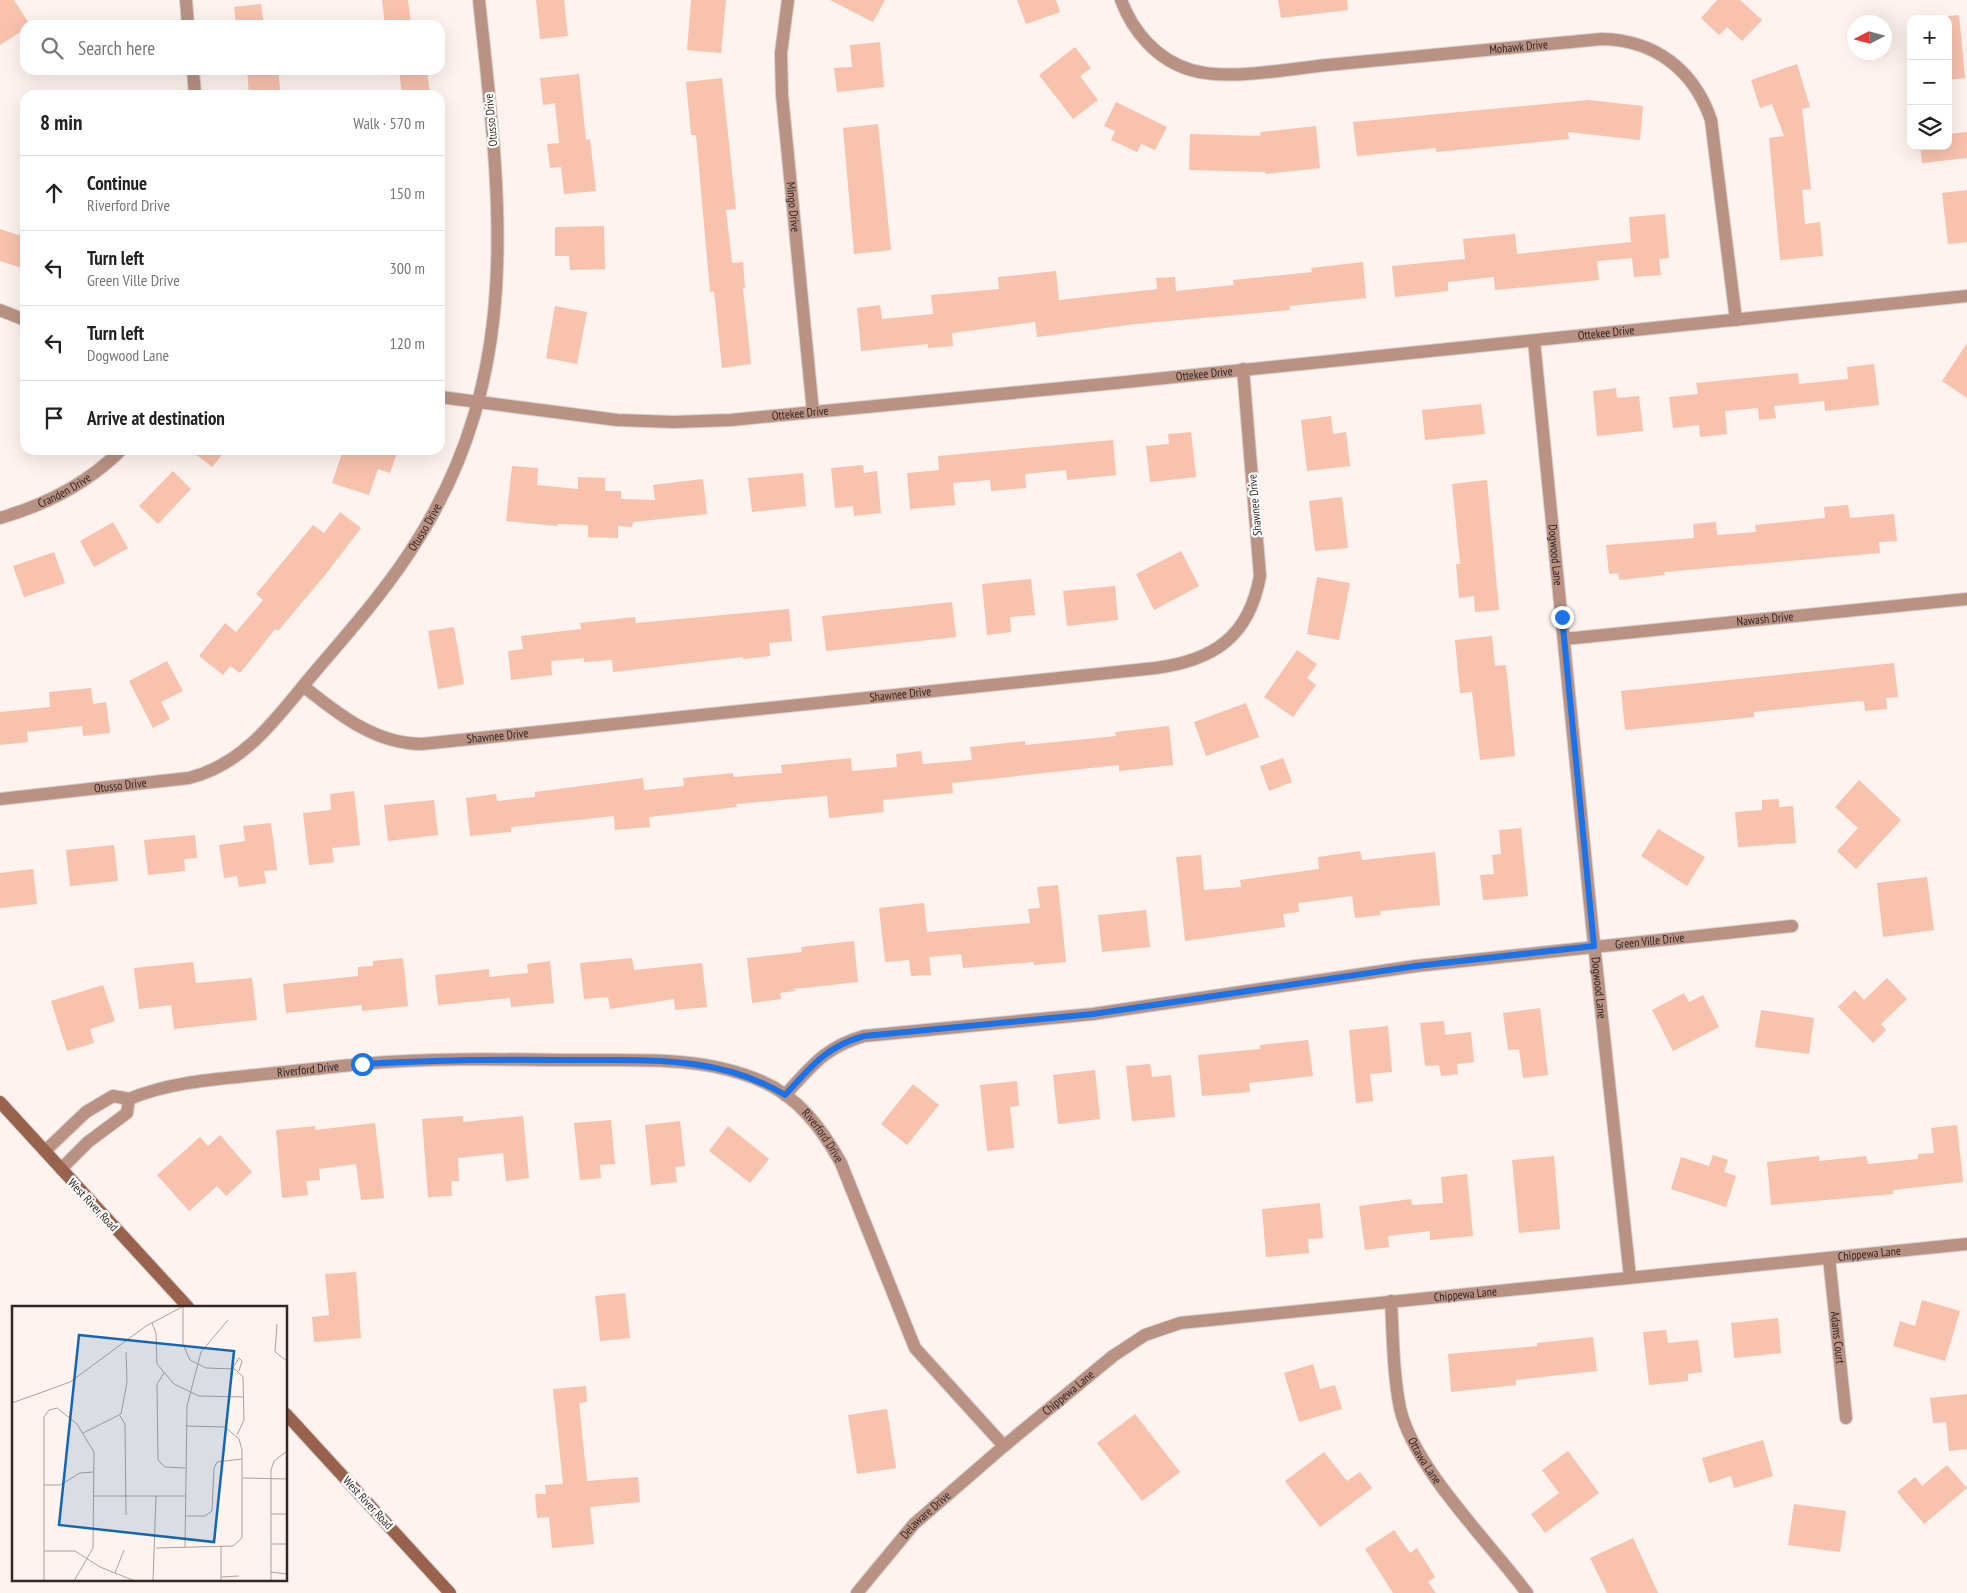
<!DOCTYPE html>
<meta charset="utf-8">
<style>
:root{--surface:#fff;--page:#f2f2f2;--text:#222;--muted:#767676;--line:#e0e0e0}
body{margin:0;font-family:"PT Sans Narrow",sans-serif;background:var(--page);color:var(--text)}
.controls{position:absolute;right:15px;top:15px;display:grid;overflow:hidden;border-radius:10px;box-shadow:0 5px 20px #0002}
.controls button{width:45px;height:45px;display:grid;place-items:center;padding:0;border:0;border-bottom:1px solid var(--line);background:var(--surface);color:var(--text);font:25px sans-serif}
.compass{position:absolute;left:1847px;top:15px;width:45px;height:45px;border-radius:50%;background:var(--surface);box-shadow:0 5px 20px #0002;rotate:264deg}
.stop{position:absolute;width:15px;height:15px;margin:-11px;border:4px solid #1a73e8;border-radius:50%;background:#fff}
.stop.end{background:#1a73e8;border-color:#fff;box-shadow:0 1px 5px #0008}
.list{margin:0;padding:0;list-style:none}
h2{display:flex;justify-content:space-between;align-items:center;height:65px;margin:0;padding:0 20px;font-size:21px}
h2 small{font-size:16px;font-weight:400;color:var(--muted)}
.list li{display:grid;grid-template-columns:32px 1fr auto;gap:15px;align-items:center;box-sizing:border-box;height:75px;padding:0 20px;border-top:1px solid var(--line)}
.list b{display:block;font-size:19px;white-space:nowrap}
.list p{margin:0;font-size:16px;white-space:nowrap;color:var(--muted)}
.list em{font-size:16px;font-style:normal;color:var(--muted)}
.icon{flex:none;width:28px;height:28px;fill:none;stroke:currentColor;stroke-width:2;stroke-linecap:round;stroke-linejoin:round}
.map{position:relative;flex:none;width:1967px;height:1593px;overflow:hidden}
.search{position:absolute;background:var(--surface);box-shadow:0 5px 20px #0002;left:20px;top:20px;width:425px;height:55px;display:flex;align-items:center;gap:12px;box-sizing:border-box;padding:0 18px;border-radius:15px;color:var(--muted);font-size:19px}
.panel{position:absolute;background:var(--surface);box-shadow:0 5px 20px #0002;left:20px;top:90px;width:425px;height:365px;border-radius:15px}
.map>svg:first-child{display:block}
.building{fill:#f8c2ad}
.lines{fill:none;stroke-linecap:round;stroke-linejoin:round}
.street-casing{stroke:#d9cec9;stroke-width:14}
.secondary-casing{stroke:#d9cec9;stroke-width:14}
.street{stroke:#b99283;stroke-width:12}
.secondary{stroke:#99624d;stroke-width:12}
.route{stroke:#1a73e8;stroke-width:6}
.labels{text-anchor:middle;stroke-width:4.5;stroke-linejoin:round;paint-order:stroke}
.street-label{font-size:12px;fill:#312723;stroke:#fff}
.inset-road{fill:none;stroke:#aca19d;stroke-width:1}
.view{fill:#1366b4;fill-opacity:0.15;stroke:#1366b4;stroke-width:2.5}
.inset-edge{fill:none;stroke:#312723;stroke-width:2.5}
</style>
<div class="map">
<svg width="1967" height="1593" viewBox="0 0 1967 1593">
<rect width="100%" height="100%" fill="#fef3ee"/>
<g class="building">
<path d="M0,0H14L30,25H25V29L0,45Z"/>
<path d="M382,0H408L411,23L385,25Z"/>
<path d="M536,0H564L568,36L540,39Z"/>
<path d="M691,0H726L721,53L687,50Z"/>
<path d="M830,0H885L873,22Z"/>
<path d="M1017,0H1056L1060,12L1026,24Z"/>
<path d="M1278,0H1347L1348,10L1281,18Z"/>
<path d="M1717,0H1740L1762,20L1742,41L1727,27L1719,35L1701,18Z"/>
<path d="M261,4L264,25H236L234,7Z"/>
<path d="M1959,15L1965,78L1948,80V16Z"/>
<path d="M880,42L884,87L837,92L834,68L852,67L850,45Z"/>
<path d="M1075,47L1091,68L1080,76L1098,100L1073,119L1039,75Z"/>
<path d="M1797,64L1810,107L1802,109L1811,189L1802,190L1805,224L1820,222L1823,256L1780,260L1769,138L1784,136L1772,104L1760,108L1751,80Z"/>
<path d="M247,70H278L281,95H249Z"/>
<path d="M399,70H427L430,95H402Z"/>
<path d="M579,74L586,140L590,139L596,191L564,194L561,167L550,168L547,144L559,143L555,103L543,105L540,78Z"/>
<path d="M722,78L736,209L726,210L732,263L743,262L745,288H743L751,364L722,368L714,291L710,292L696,135H691L686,82Z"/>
<path d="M1588,100L1643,106L1640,140L1568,132L1569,139L1436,152V148L1357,156L1353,122Z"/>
<path d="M1116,102L1167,127L1155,150L1141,144L1137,152L1111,140L1115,131L1104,126Z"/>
<path d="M878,124L891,250L854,254L843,128Z"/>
<path d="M1316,126L1320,168L1265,174V172L1189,170L1190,134L1261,136L1260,132Z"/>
<path d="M1967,132V158L1922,163L1920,146H1948V134Z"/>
<path d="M1967,190V242L1948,244L1942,193Z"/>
<path d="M1665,214L1669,258L1659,259L1661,275L1634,277L1632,258L1597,261L1599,280L1495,290L1494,277L1448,282V291L1395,297L1392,266L1465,259L1463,239L1515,234L1517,254L1631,242L1629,217Z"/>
<path d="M604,226L605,269L570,270L569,256H555V227Z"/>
<path d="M0,229L25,237V269L0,261Z"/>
<path d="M1363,262L1366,298L1289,306L1290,310L1135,324L1037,337L1035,322L952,333L953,346L928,348V344L861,351L857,308L880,305L882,319L933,314L931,295L999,289L998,277L1056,271L1059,300L1157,289L1156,278L1175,277L1176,291L1234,285L1233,280L1312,272L1311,268Z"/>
<path d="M555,306L587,312L577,364L546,358Z"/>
<path d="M1967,343V398L1942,381Z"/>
<path d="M1874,364L1879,405L1825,411L1824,401L1774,406L1776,418L1759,420L1758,408L1725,411L1727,434L1700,437L1699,425L1673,428L1669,397L1698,394L1696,383L1798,373L1799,384L1848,379L1847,367Z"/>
<path d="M1616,388L1617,398L1639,396L1643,431L1597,436L1593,391Z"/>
<path d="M1481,404L1485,434L1425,440L1422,410Z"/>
<path d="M1331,416L1333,434L1346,432L1350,466L1307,471L1301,420Z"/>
<path d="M1191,432L1196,477L1150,482L1146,446L1169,444L1168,434Z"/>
<path d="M1113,440L1116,475L1067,480L1066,470L1025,474L1026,488L991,491L990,480L953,483L955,505L910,509L907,473L939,470L938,456Z"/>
<path d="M190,450H226L212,467Z"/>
<path d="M343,450H398L390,473L378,469L369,495L332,483Z"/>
<path d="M863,465L864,473L877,471L881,513L854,516L853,506L835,508L831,468Z"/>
<path d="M512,466L538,468L537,485L578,489V477L605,478V491H621V499L655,500L653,485L703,479L707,514L633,522L632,527L618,526V538L588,537V525L558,524L557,526L506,521Z"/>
<path d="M173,471L191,489L158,524L139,506Z"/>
<path d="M803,473L806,506L752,512L748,478Z"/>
<path d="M1487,480L1499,610L1475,612L1474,596L1459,598L1456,564H1460L1452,484Z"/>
<path d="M1342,497L1348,548L1315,551L1309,501Z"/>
<path d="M1848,505L1850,518L1894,514L1897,541L1879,542L1880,553L1664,572L1665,575L1619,580L1618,573L1609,574L1606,545L1694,538L1693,524L1716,522L1717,535L1756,532L1755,525L1825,518L1824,507Z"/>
<path d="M340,512L361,528L325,575L278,631L275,629L240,673L230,666L223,675L199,656L225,623L236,632L263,600L256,594L313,525L324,533Z"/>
<path d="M113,522L128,548L94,567L80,541Z"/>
<path d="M1181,551L1199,586L1154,610L1136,574Z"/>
<path d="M54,552L65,583L24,597L13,566Z"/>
<path d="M1317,577L1350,583L1339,640L1307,634Z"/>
<path d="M1031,579L1035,615L1010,617L1011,632L987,635L982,584Z"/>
<path d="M1115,586L1118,620L1067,626L1063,591Z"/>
<path d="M952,602L956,637L826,651L822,616Z"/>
<path d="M789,609L792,641L769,643L770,656L743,659V657L613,672L612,660L584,662V658L551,661L552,675L511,680L508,651L523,649L521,636L581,629L580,623L635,617L636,623Z"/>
<path d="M454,627L464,684L438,689L428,631Z"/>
<path d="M1492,636L1495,666L1506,665L1515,756L1480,760L1472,692L1460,693L1455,640Z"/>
<path d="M1297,650L1317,664L1307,678L1316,685L1293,717L1264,697Z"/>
<path d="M167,661L183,691L161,702L170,719L153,728L129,681Z"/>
<path d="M1894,663L1898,697L1886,698L1887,709L1865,711L1864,701L1850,702L1754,712V717L1625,730L1621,691Z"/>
<path d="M91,688L93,704L106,702L110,733L83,736L82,726L27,732L28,742L0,745V712L50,707L49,692Z"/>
<path d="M1246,703L1259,737L1206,756L1194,722Z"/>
<path d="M1169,726L1173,765L1119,771V765L952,783L953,793L883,800L884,812L829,818L827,796L736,804L737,807L649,817L650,827L615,830L614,816L511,827V832L470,836L466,798L496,794L497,801L535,797V792L643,778L644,790L684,786L683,778L733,773V777L782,773L781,765L851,758L852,771L897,767L896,754L921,751L923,764L972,760L970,747L1025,741V745L1116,736L1115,732Z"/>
<path d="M1283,758L1292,782L1269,791L1260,766Z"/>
<path d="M1859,780L1901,820L1856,869L1837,851L1858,828L1835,807Z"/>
<path d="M354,791L360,845L332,848L334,862L309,865L303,813L331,810L330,794Z"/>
<path d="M1779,799V807L1793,806L1796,843L1738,847L1735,812L1762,810V800Z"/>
<path d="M434,800L438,835L388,841L384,805Z"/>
<path d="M271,823L277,870L264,871L266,883L239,887L237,876L224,878L219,845L245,841L243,826Z"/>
<path d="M1521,828L1528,896L1483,900L1480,875L1494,874L1492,855L1501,854L1499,830Z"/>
<path d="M1658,829L1705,857L1687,886L1641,856Z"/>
<path d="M195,835L197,858L184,859L185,871L148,875L144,840Z"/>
<path d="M114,845L118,881L70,886L66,850Z"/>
<path d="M1360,851L1362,860L1435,852L1440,905L1380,911L1381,915L1355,918L1352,896L1298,903L1299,912L1283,914L1285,927L1185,941L1176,857L1201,855L1204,890L1241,887L1240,880L1319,869L1318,857Z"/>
<path d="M33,869L37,904L0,908V873Z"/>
<path d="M1927,877L1934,930L1883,937L1877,883Z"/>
<path d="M1058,885L1066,962L1034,965V962L963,968L961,954L929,957L931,975L911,976L909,960L885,962L879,908L924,903L927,932L1030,923L1028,909L1040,908L1037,887Z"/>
<path d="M1146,910L1150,947L1102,952L1098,915Z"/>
<path d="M854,941L858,982L794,989L795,991L780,993L781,999L752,1003L747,958L802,952L801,947Z"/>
<path d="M403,958L408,1006L362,1011V1005L286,1013L283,984L358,976V967L373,966V961Z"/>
<path d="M632,958L634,970L702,963L707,1007L675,1010L674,999L610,1009L608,997L584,999L580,963Z"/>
<path d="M550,961L554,1003L511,1007L510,998L438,1005L435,975L489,969V977L528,973L527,964Z"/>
<path d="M193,962L196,983L252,978L257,1020L174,1029L171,1005L139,1009L134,968Z"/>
<path d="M1887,978L1907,999L1881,1024L1886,1030L1873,1043L1838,1007L1855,990L1864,1000Z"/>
<path d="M103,985L115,1021L90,1029L94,1043L67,1051L51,1001Z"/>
<path d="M1684,993L1689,1002L1703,995L1719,1027L1673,1051L1652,1010Z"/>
<path d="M1540,1008L1548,1075L1523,1078L1519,1049L1508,1050L1503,1013Z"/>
<path d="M1761,1010L1814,1018L1809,1054L1755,1047Z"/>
<path d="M1444,1021L1445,1035L1471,1032L1474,1062L1457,1064L1458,1074L1441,1076L1439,1065L1425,1066L1420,1023Z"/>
<path d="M1388,1026L1392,1072L1370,1074L1373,1101L1356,1103L1349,1030Z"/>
<path d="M1308,1040L1313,1076L1249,1083L1250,1092L1202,1096L1198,1055L1260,1049V1045Z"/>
<path d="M1150,1064L1152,1077L1171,1075L1175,1117L1132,1121L1126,1066Z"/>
<path d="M1095,1070L1100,1119L1058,1124L1053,1075Z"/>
<path d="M1017,1081L1019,1106L1010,1107L1014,1148L987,1151L980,1085Z"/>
<path d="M913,1084L939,1105L907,1145L881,1124Z"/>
<path d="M463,1116V1122L523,1116L529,1178L506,1181L503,1153L458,1158L459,1181H451L452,1196L428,1197L422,1119Z"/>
<path d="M611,1120L615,1164L600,1165L601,1178L580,1180L574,1123Z"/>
<path d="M680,1121L685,1166L675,1167L677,1182L651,1185L645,1125Z"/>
<path d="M375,1123L384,1198L361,1200L356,1164L319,1169L320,1180L306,1181L308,1195L282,1198L276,1130L315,1126V1130Z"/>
<path d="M1957,1125L1963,1182L1893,1190V1194L1771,1205L1767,1162L1819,1156V1161L1866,1156L1868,1164L1918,1159V1154L1934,1153L1931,1128Z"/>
<path d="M728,1126L769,1159L750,1183L709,1151Z"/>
<path d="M220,1135L252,1172L226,1196L217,1186L189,1211L157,1175L200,1137L208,1146Z"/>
<path d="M1713,1155L1728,1160L1724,1172L1736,1176L1726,1207L1671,1189L1681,1157L1709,1166Z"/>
<path d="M1554,1156L1560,1229L1519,1233L1512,1160Z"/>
<path d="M1467,1174L1473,1236L1430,1240V1231L1388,1236L1389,1247L1365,1250L1359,1206L1411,1199L1412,1205L1443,1203L1441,1177Z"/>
<path d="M1320,1203L1323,1238L1308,1239L1309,1253L1266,1257L1262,1209Z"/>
<path d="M356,1272L361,1338L314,1342L312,1317L329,1315L325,1274Z"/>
<path d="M625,1293L630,1338L600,1341L595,1296Z"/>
<path d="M1922,1300L1960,1311L1945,1361L1893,1346L1900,1321L1915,1326Z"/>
<path d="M1778,1318L1781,1353L1734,1358L1731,1323Z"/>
<path d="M1666,1330L1668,1343L1698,1340L1702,1372L1688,1374V1381L1649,1385L1643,1332Z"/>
<path d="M1593,1337L1597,1371L1516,1380V1385L1451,1392L1448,1354L1537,1346V1343Z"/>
<path d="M1313,1364L1320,1389L1335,1385L1342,1409L1299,1422L1284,1373Z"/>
<path d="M586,1386L587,1402L579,1403L587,1481L638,1477L640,1502L590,1507L594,1544L552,1548L549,1517L537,1518L535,1494H546L545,1485L563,1484L553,1389Z"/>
<path d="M1967,1394V1449L1949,1451L1946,1422L1933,1423L1930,1398Z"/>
<path d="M887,1409L896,1468L857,1474L848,1415Z"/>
<path d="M1135,1414L1180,1472L1142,1501L1097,1443Z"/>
<path d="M1763,1440L1773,1476L1734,1488L1731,1476L1709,1483L1702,1458Z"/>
<path d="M1568,1451L1599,1493L1545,1533L1531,1514L1559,1493L1542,1470Z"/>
<path d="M1324,1452L1347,1481L1360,1472L1372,1488L1320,1527L1285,1481Z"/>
<path d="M1947,1465L1967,1488L1924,1524L1897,1492L1915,1477L1922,1486Z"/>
<path d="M1794,1504L1846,1511L1840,1552L1788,1545Z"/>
<path d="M1394,1530L1410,1553L1417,1548L1435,1577L1428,1582L1436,1593H1393L1365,1549Z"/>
<path d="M1633,1538L1658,1593H1607L1590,1558Z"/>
</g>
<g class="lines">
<defs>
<g id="street">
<path d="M186,0L188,25"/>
<path id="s1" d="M788,0L781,53L782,95L813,412"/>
<path id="s2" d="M1121,0C1133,32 1157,60 1191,70C1227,81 1288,69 1327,65C1419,56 1510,48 1602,39C1655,40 1694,70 1711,120L1736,320"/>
<path d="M193,70L195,95"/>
<path d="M0,310L25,320"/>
<path id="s3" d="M1534,341L1592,925L1630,1277"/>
<path id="s4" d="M440,397L617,420L674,422L731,420L1126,382L1967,296"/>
<path id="s5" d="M0,518C45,505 88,483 121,450"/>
<path id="s6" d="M1564,639L1967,599"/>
<path id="s7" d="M303,686C338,714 375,744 422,744L1156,668C1214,660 1249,637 1260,576L1243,369"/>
<path id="s8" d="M0,799L189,778C249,763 280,712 319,667C355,625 391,584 420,536C526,364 499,190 479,0"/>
<path id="s9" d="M785,1095C812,1066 825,1047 864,1036L1093,1014L1416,966L1792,926"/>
<path id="s10" d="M129,1099C172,1081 219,1079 266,1074C298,1071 329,1067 361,1064C427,1058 495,1059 562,1060C628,1061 699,1054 761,1081C799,1097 822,1129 841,1163L915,1348L1004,1446"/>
<path d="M45,1151L86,1112L113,1096L129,1099L127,1113L88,1142L61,1169"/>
<path id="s11" d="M1829,1258L1846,1418"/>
<path id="s12" d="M1391,1301C1393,1337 1393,1373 1400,1408C1413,1467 1490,1543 1527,1593"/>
<path id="s13" d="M857,1593L914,1524L1004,1446L1113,1356L1145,1335L1180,1323L1967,1244"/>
</g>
<g id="secondary">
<path d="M0,1102L188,1307"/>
<path d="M286,1414L450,1593"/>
</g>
</defs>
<use href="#street" class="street-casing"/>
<use href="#secondary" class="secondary-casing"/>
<use href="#street" class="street"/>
<use href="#secondary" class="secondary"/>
</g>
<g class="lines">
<path class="route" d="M362,1064C430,1060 499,1059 567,1060C643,1061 717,1054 785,1095C812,1066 825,1047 864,1036L1093,1014L1416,966L1594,946L1562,617"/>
</g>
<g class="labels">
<g class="street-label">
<text dy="4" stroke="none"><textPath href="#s2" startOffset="432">Mohawk Drive</textPath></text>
<text transform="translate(491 120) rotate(-95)" y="4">Otusso Drive</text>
<text dy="4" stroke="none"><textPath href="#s1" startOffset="208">Mingo Drive</textPath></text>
<text dy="4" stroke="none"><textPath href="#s4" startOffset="1172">Ottekee Drive</textPath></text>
<text dy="4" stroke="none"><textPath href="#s4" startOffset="768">Ottekee Drive</textPath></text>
<text dy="4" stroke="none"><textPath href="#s4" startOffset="362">Ottekee Drive</textPath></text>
<text dy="4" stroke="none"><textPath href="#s5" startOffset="70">Cranden Drive</textPath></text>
<text transform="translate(1255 505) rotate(-95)" y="4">Shawnee Drive</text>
<text dy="4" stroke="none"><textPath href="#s8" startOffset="540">Otusso Drive</textPath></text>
<text dy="4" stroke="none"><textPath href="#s3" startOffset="215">Dogwood Lane</textPath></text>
<text dy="4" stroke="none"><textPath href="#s6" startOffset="202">Nawash Drive</textPath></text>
<text dy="4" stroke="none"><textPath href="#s7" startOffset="616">Shawnee Drive</textPath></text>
<text dy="4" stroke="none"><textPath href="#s7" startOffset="211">Shawnee Drive</textPath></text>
<text dy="4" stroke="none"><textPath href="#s8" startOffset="121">Otusso Drive</textPath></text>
<text dy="4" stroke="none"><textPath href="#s9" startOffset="892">Green Ville Drive</textPath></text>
<text dy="4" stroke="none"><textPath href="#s3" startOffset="650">Dogwood Lane</textPath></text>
<text dy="4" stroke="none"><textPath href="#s10" startOffset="182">Riverford Drive</textPath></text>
<text dy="4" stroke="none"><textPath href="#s10" startOffset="722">Riverford Drive</textPath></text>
<text transform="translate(93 1205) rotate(47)" y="4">West River Road</text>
<text dy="4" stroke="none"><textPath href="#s13" startOffset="1118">Chippewa Lane</textPath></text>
<text dy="4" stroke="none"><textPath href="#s13" startOffset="712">Chippewa Lane</textPath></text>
<text dy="4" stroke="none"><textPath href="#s11" startOffset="80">Adams Court</textPath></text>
<text dy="4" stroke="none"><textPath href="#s13" startOffset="292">Chippewa Lane</textPath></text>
<text dy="4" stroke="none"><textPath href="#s12" startOffset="166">Ottawa Lane</textPath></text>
<text transform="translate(368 1503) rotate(47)" y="4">West River Road</text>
<text dy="4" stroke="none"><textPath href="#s13" startOffset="104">Delaware Drive</textPath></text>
</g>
</g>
<g transform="translate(12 1306)">
<rect width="275" height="275" fill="#fef3ee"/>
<path class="inset-road" d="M171,1V38L178,54L194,62L223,63L231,71L232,114L225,129M140,17L144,27L145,58L162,78L187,90L232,91M265,18L263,46L275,55M220,63L227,52L230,55L227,65M152,67L145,78L146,154L153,161L173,162M0,97L58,76L134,20L172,0M108,110L113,118L114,209M71,127L109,108L115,76L114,46M231,172L275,173M32,179H48L68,167L81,166M81,190H173M259,208H275M173,210H193L200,205L202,162L205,156L230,153M0,218V275M259,238H275M173,241L175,100L189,46L216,14M144,242L221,240L230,232V144L227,133L213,121L174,120M32,245H63L88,261L123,275M259,266L275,268M103,267L112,244M209,271L227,270M32,275V111L37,104L45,102L65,118L82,146L81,242L62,275M141,275L144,190M209,275V240M259,275V164L262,155L275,145"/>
<path class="view" d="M67,29L222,45L202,236L47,219Z"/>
<rect width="275" height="275" class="inset-edge"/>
</g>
</svg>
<div class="controls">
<button>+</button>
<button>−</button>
<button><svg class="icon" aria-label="layers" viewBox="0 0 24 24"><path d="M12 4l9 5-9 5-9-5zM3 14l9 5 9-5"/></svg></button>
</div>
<svg class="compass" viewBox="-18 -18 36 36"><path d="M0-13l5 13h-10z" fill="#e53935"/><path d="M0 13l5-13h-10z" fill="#767676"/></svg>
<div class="stop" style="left:362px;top:1064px"></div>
<div class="stop end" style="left:1562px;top:617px"></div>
<div class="search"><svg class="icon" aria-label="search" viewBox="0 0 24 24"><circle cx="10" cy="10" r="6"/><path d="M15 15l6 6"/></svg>Search here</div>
<section class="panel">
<h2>8 min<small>Walk · 570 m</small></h2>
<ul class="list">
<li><svg class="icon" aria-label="ahead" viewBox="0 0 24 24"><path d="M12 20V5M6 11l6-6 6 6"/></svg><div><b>Continue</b><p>Riverford Drive</p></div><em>150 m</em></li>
<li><svg class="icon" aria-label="left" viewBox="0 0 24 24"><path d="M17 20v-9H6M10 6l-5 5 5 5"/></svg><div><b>Turn left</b><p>Green Ville Drive</p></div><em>300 m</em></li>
<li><svg class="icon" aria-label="left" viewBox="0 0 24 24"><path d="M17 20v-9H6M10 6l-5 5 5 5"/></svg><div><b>Turn left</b><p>Dogwood Lane</p></div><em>120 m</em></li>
<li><svg class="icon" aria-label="arrive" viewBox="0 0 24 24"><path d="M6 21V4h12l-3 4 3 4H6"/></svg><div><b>Arrive at destination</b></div></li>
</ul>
</section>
</div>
